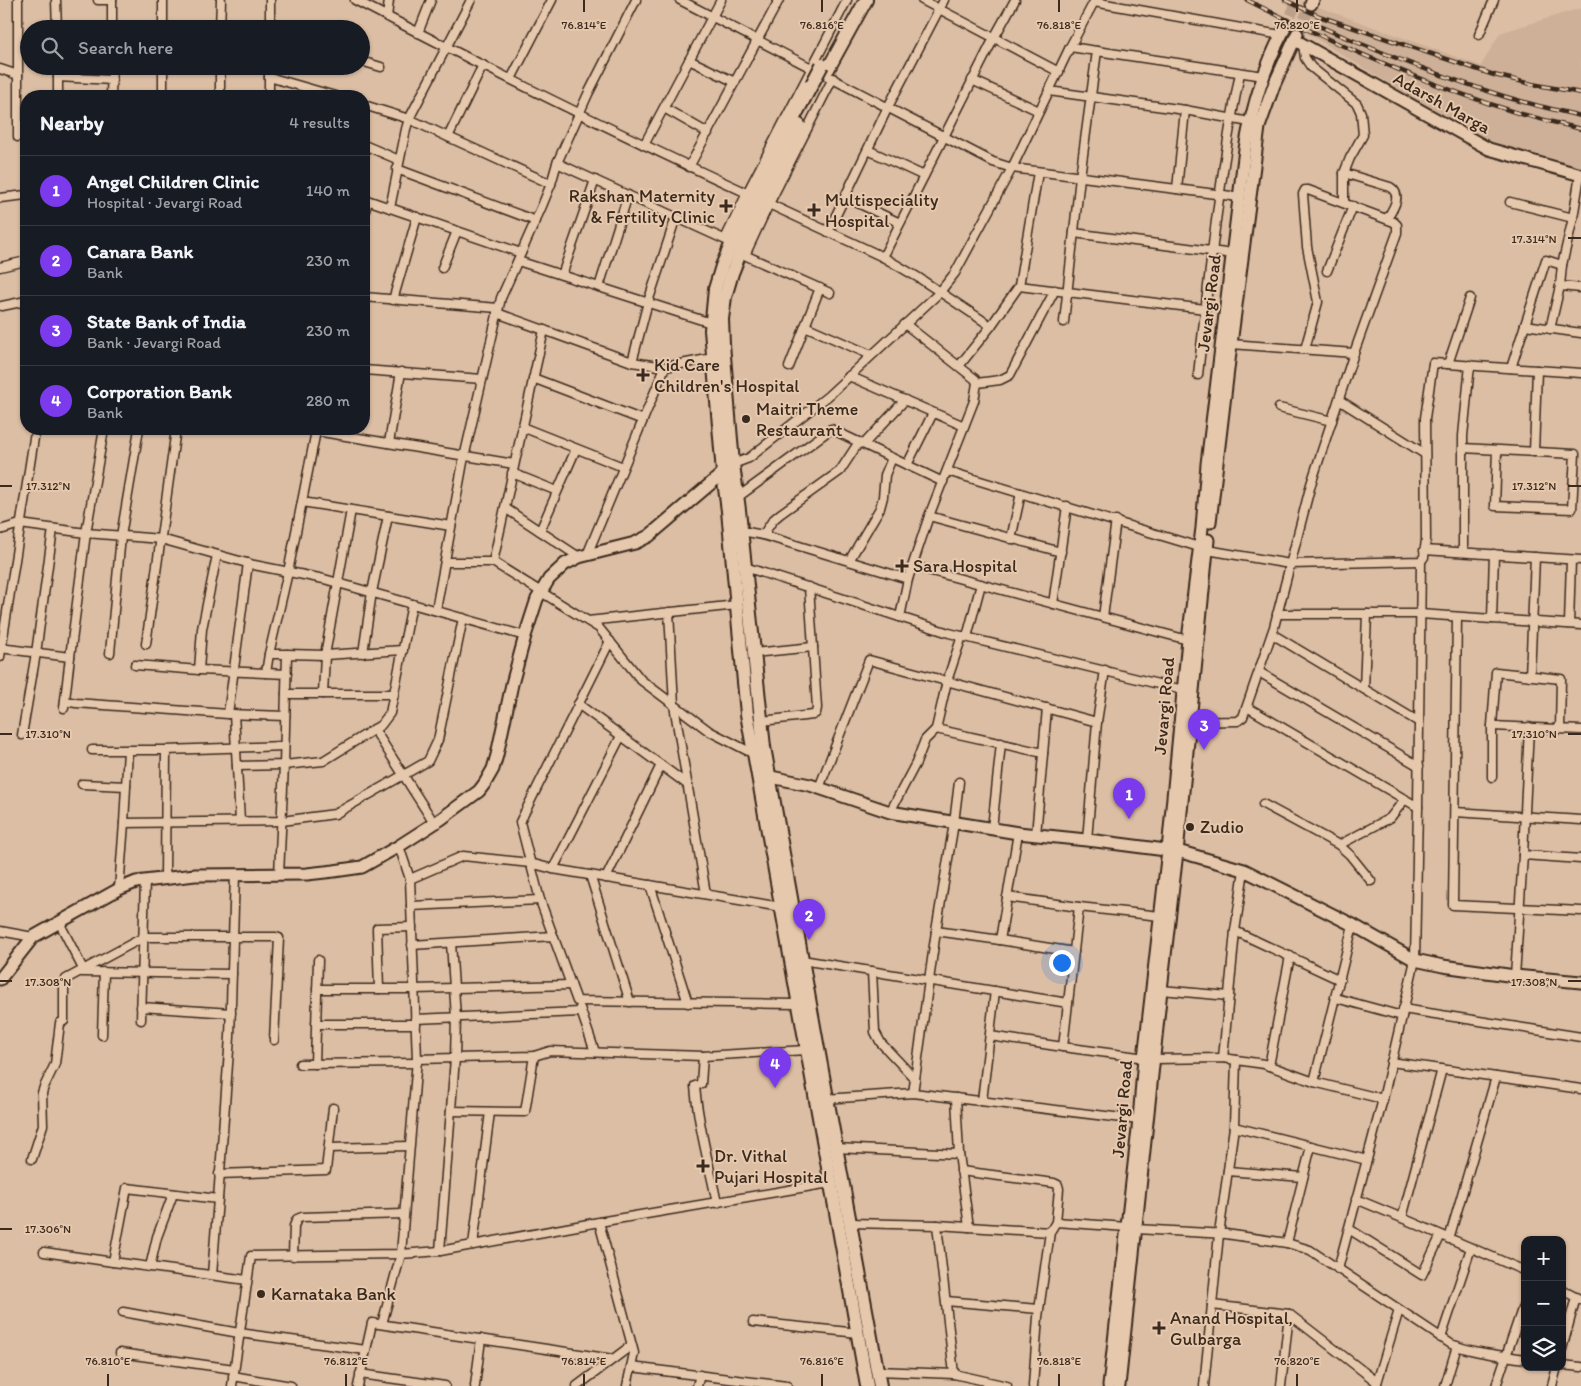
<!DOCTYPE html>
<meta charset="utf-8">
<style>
:root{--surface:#171b24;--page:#242831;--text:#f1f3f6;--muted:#9ea1a6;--line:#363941;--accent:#7c3aed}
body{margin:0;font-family:Itim,sans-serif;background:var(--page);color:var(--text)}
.controls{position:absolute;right:15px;bottom:15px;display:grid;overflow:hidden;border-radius:10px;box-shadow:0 1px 4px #0004}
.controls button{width:45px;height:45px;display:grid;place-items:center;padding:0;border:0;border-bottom:1px solid var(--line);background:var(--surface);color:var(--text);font:25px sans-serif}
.you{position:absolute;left:1061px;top:962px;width:18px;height:18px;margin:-12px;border:4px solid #fff;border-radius:50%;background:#1a73e8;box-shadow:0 0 0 8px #1a73e833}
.badge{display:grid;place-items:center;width:32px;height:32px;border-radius:50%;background:var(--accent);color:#fff;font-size:16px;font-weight:700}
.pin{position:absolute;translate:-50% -41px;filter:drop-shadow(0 1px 2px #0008)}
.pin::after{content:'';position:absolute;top:26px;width:18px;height:15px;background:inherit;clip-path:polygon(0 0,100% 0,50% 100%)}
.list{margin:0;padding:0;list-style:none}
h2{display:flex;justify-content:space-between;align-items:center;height:65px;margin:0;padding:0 20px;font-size:21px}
h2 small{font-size:16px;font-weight:400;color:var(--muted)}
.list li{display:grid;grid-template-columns:32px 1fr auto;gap:15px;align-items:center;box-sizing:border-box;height:70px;padding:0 20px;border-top:1px solid var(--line)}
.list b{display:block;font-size:19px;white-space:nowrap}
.list p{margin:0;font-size:16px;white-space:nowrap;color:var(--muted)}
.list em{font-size:16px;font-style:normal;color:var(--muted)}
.icon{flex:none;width:28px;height:28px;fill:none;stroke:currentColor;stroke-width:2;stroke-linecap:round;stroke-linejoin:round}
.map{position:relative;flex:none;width:1581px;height:1386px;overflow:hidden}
.search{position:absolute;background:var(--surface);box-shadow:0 1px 4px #0004;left:20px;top:20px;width:350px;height:55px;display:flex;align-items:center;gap:12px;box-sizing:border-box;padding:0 18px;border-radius:28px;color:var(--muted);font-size:19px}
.panel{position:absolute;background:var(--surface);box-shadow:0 1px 4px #0004;left:20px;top:90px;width:350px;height:345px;border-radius:20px}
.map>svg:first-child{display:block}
.built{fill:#cdb097}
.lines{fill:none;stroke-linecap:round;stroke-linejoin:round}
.secondary-tunnel{stroke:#bca089;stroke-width:11;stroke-dasharray:11 5.5;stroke-linecap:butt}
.street-casing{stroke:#3b2a1e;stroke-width:11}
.secondary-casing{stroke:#3b2a1e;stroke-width:15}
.primary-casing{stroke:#3b2a1e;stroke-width:16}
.street{stroke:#e6c8ad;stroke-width:8}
.secondary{stroke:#e6c8ad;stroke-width:11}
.primary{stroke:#e6c8ad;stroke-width:12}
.rail-casing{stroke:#3b2a1e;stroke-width:4.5}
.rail{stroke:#e6c8ad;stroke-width:2.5;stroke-dasharray:8;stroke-linecap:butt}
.primary-bridge-casing{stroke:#3b2a1e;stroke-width:16;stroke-linecap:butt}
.primary-bridge{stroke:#e6c8ad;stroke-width:12}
.ticks{fill:none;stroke:#3b2a1e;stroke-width:2}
.poi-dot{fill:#3b2a1e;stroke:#e6c8ad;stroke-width:2}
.labels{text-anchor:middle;stroke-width:4;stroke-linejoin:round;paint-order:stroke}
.street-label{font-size:18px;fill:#3b2a1e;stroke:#e6c8ad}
.poi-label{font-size:18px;fill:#3b2a1e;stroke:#e6c8ad;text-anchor:start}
.ticks-label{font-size:12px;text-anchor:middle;fill:#3b2a1e;stroke:#e6c8ad;stroke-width:4;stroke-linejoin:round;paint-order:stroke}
</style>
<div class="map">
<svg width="1581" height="1386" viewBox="0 0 1581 1386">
<rect width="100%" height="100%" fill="#dcbea4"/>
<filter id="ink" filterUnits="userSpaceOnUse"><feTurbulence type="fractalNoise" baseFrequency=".02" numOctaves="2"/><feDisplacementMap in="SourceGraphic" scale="10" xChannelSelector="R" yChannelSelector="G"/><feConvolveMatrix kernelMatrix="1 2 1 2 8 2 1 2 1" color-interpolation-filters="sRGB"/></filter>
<g filter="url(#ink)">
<path class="built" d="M1313,5L1481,66L1500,33L1581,8V170L1492,146L1300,29Z"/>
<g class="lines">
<g class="secondary-tunnel">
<path d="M1284,30L1298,0"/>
<path d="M1297,34L1311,4"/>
</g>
<defs>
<g id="street">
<path d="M56,0L57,29"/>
<path d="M98,0H112"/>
<path d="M355,0C484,67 614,132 747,193"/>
<path d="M680,0L993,162L1012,168L1239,197"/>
<path d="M922,0L1059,72"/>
<path d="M1094,2L1281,35"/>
<path d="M387,17L389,0"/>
<path d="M112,29V0"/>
<path d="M163,29V0"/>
<path d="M220,29L221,0"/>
<path d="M270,29V0"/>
<path d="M418,33L431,0"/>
<path d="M1479,35L1494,0"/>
<path d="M1303,45L1305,58L1311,67L1357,104L1361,113L1363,135L1350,158L1344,173V203"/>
<path d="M1070,47L1264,76"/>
<path d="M689,60L735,82"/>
<path d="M361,61L381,67"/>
<path d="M58,66V96"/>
<path d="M0,69L18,75"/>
<path d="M58,77L112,80"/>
<path d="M269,77L335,96"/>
<path d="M511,79L552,0"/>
<path d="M972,80L1039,111"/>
<path d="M1049,91L1185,110L1255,123"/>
<path d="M111,96L112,66"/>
<path d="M163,96V66"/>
<path d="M220,96V66"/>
<path d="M269,96V66"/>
<path d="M364,105L409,119L551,184"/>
<path d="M664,108L708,133"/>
<path d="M18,137V0"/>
<path d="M448,137L483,65"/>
<path d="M364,145L399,160"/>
<path d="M644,145L721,0"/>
<path d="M868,150L924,176"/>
<path d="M557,163L728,241"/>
<path d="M689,167L779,0"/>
<path d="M397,169L536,221"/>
<path d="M1038,172L1019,286L1205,309"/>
<path d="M1344,173L1390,187C1403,195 1393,209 1387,219"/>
<path d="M1177,189L1185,110"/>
<path d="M845,197L900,223"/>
<path d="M0,198L26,195"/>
<path d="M364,199L521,253"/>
<path d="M1510,202L1573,218L1580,175"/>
<path d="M769,204L883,257L919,278L991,326"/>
<path d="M390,208L406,129L409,119L471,0"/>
<path d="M364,214L368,201"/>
<path d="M676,217L648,302L632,362L665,367L713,358"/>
<path d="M828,232L888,107L944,0"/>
<path d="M1074,233L1233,254"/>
<path d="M725,239L747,193L847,0"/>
<path d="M747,251L769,204L833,78"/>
<path d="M740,253L830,293"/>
<path d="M883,257L994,38L1015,0"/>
<path d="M518,261L711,323"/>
<path d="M0,267L26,261"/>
<path d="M442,268L457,231"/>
<path d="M1327,271L1353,206"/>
<path d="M562,275L595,180"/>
<path d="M1560,286L1581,288"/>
<path d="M599,287L628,195"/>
<path d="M364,297L498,308"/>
<path d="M393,300L417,217"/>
<path d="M2,306L26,301"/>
<path d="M497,313L632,362"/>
<path d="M1064,322L1080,177L1097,51"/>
<path d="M1525,325L1581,333"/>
<path d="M805,326L871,355"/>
<path d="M1550,329L1560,286L1562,265"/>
<path d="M544,330L493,562L599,628L641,680L709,731L754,754"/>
<path d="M1305,349L1318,302L1307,247L1303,194L1305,190H1308L1394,222L1397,225V233L1354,353"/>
<path d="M1448,364L1470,298"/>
<path d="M959,366L991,326L1019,286"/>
<path d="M789,367L820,288"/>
<path d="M1511,368L1546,260L1562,265L1573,218"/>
<path d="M364,370L482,379"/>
<path d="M1198,375C1209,274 1220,173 1240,73"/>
<path d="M849,376L964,426"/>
<path d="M533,378L643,420"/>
<path d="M977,383L1000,380L1010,375L1055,290"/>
<path d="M1339,400L1425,454"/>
<path d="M1279,408L1332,421"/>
<path d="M522,427L623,467"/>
<path d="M389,443L401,372"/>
<path d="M864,444L905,400"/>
<path d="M1463,448L1575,454L1572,509L1495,506L1497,450"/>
<path d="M1534,452L1537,370"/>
<path d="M733,464L749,458L828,396L939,293L955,273L1012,168L1070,47L1095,0"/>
<path d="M907,465L933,413"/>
<path d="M947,471L1199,547"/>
<path d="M512,473L557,491"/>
<path d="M738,497L831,429L943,482"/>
<path d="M302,502L451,526"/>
<path d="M505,508L579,557"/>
<path d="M929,516L1061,552"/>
<path d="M0,530L20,524L86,533L161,539L254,565L324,579L525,636"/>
<path d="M540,531L576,449"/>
<path d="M742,531L763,535L908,579L929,516L974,401L977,383L975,379L905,324"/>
<path d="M763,535L773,520L780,514L840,471L859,442"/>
<path d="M1011,539L1021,493"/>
<path d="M1207,550L1290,564L1421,561L1424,557L1426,539L1425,418L1433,363L1581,373"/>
<path d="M1424,550L1581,560"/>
<path d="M1463,552V436L1470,365"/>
<path d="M587,555L665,367"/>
<path d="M849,561L880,508L883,497L885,475L892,458"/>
<path d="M445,562H493"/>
<path d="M913,566L1188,640"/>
<path d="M745,567L949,633L1183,690"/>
<path d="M1053,604L1067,506"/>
<path d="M436,610L463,462L501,298L542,206L551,184L557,163L588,94L636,0"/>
<path d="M669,612L674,705L706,894"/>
<path d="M1277,614H1420L1581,625"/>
<path d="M900,617L908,579"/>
<path d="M1103,617L1116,520"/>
<path d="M1457,617L1453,905L1581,911"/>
<path d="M1492,619L1494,554"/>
<path d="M588,621L737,605"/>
<path d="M1569,624L1571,560"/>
<path d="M1272,634L1419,722"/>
<path d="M962,636L947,681L936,729L1043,753"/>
<path d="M967,637L981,584"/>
<path d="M610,641L520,822L540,900L577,1001L798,1004"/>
<path d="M146,644L176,429"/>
<path d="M0,648L70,657L86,533L104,429"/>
<path d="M110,653L121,536L139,429"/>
<path d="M363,653L372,592L388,516"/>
<path d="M754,653L813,647"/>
<path d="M287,654H269L288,572L316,431L514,464"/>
<path d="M0,657L34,438"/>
<path d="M135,665L199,670L287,674"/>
<path d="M199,670L202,629L217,555"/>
<path d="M1259,672L1419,766"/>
<path d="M266,673L269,654"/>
<path d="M1530,676L1535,557"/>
<path d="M1364,689L1367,614"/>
<path d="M286,694H394"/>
<path d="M323,694L325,655L351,510"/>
<path d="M65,701L76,703L228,714L285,716"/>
<path d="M578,704L688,785"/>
<path d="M1247,707L1418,807"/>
<path d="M64,708L70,657"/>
<path d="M228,714L248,563"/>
<path d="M234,714L240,821"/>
<path d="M762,721L813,715L816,713L817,708L809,587"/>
<path d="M1185,722L1238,721L1243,717L1274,627L1311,484L1354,353L1231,344"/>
<path d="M1492,726V777"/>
<path d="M1529,727L1523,855L1581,859"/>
<path d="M374,729L434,823"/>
<path d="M1560,729L1561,679L1496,672L1492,726L1581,730"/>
<path d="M22,735L36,653L53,529"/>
<path d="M92,750H166"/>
<path d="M237,766L284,765L287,654L325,655L403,650"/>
<path d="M82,784L126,786"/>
<path d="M819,788L869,660L1097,722L1105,670"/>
<path d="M1263,804L1339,845L1350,855L1371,881"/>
<path d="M890,812L916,763L925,740L936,729"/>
<path d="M1455,812L1581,820"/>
<path d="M124,823L128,750"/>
<path d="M992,829L1001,743"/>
<path d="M1036,835L1047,708"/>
<path d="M1087,840L1097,722"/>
<path d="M1339,845L1390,818L1405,799"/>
<path d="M553,869L621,736"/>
<path d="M235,874L230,1037L218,1199L127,1188L113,1262L247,1280"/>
<path d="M279,875L284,765L323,761L381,725L390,713L412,604"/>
<path d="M590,875L630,1002"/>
<path d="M165,878L166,750L284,746"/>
<path d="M606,878L661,765"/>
<path d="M410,879L463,856L530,863L553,869L781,907"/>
<path d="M650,885L688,1003"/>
<path d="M119,889L124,823L282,821L335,814L428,761L438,740L463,618"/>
<path d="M1007,897L1079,907L1160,916"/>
<path d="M411,906L540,900"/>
<path d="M1079,907L1063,1047L1153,1059L1223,1058L1264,1064L1314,1082L1353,925"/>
<path d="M59,922L83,969"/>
<path d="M0,931L33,937"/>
<path d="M936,931L1000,940L1018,833"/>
<path d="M1235,931L1340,980"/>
<path d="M1000,940L1074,952"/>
<path d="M412,945L553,936"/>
<path d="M802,960L1068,1003"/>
<path d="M872,971L875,1032L881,1043L915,1079"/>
<path d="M82,972L232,974"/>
<path d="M1515,976L1523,855"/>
<path d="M317,989H414L571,985"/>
<path d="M379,989L377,928L412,927"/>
<path d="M1161,990L1229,996"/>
<path d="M1336,998L1402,1016"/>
<path d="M141,1007L231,1013"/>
<path d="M580,1008L595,1052"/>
<path d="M1403,1009L1581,1037"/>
<path d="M415,1019L581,1012"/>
<path d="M141,1020L145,880"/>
<path d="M316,1024H416"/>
<path d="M102,1035L104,972"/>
<path d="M990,1036L1063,1047"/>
<path d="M703,1056L701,1084L695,1086C698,1125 709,1164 717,1203"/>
<path d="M1223,1058L1235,931L1244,870"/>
<path d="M417,1059L534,1056L550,1051L703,1056L806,1050"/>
<path d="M1391,1062L1581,1089"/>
<path d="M300,1064L417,1063"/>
<path d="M315,1064L318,960"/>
<path d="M1269,1066L1290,956"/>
<path d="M1314,1082L1383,1099"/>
<path d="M913,1093L936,931L954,823L959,782"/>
<path d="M825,1099L913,1093L1139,1120"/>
<path d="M982,1101L995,991"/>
<path d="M451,1111L525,1112L534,1056"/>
<path d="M1234,1127L1367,1160"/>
<path d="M329,1148L409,1146"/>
<path d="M836,1148L959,1154L956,1098"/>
<path d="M959,1154L969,1227"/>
<path d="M32,1159L43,1125L42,1093L44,1087L55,1064L60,1023L64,1021V982L66,979L144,937H276L279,938L274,1040"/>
<path d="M961,1171L1054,1183L1058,1185L1059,1189L1056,1222"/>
<path d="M1228,1171L1303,1177"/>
<path d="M219,1174L326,1170L333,1108"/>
<path d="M1356,1199L1402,1218L1442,1069"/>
<path d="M1402,1218L1525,1271"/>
<path d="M599,1222L634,1353L627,1386"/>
<path d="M850,1223L937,1225L1050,1232L1056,1222L1127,1227"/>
<path d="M937,1225L954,1374"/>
<path d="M1136,1229L1226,1234L1287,1243L1310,1250L1451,1344C1474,1353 1500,1355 1525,1359"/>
<path d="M1349,1229L1422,1275L1441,1235"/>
<path d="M1449,1239L1496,1077"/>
<path d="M1287,1243L1311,1146"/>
<path d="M473,1245L490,1112"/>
<path d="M440,1251L455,1058L456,1017L451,943"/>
<path d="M44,1252L113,1262"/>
<path d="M293,1256L294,1226L297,1219L302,1217L404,1214"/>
<path d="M150,1267L157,1237L173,1194"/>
<path d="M1338,1269L1383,1099L1415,960L1418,807L1421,561"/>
<path d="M212,1275L218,1199"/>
<path d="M1562,1290L1581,1300"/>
<path d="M946,1301L1039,1309"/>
<path d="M1212,1305L1289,1314L1377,1382"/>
<path d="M123,1312L239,1333L366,1350"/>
<path d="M753,1322L858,1333"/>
<path d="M382,1324L401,1254L417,1059L410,879L399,846"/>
<path d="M1441,1338L1471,1248"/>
<path d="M1562,1349L1576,1297"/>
<path d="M120,1353L234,1369"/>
<path d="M1562,1365L1581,1367"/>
<path d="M631,1367L787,1386"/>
<path d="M877,1371L954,1374L1007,1386"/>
<path d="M360,1374L445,1386"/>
<path d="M233,1376L291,1386"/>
<path d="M232,1386L251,1256L401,1254L440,1251L599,1222L830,1183"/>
<path d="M358,1386L372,1323L613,1359"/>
<path d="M475,1386L481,1339"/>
<path d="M577,1386L632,1345"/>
<path d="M697,1386L700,1375"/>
<path d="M1033,1386L1038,1317L1050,1232"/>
<path d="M1204,1386L1219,1234L1234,1127L1236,1060"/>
<path d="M1281,1386L1289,1314"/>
<path d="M1376,1386L1399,1310"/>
<path d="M1445,1386L1457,1346"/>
<path d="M1496,1386L1525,1300"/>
<path d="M1552,1386L1557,1367"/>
</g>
<g id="secondary">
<path d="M1311,4L1313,0"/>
<path d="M1295,40L1489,149L1581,175"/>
<path d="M1210,522L1231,344L1259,127L1274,85L1297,34"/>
<path d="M762,779L771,777L810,785L890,812L1018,833L1096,841L1181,852L1244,870L1353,925L1415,960L1443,966L1515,976L1581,982"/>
<path d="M0,979L33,937L119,889L136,882L195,875L307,874L334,871L362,867L399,846L441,819L479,791L485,783L493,769L497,755L512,684L525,636L537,599L549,579L565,564L579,557L635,543L649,536L729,468"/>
<path d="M1109,1386L1139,1120L1144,1058L1168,850L1188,640L1202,528L1207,464L1245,149C1252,108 1264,67 1284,30"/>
<path d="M1119,1386L1161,990L1177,852L1208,540"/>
</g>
<g id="primary">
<path d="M828,69L866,0"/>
<path d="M812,84L752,196L722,266L715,289L711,330L723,473L728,511L747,714L867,1386"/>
<path d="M799,125L758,208L732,273L725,297L722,319L723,344L733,464L739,510L764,747L818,1049L880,1386"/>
</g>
</defs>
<use href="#street" class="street-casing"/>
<use href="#secondary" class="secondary-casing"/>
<use href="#primary" class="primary-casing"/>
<use href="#street" class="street"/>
<use href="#secondary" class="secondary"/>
<use href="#primary" class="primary"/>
<defs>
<g id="rail">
<path d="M1247,0C1334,44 1425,84 1518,113C1539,119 1560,124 1581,129"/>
<path d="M1285,0L1319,16L1494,75L1532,84L1581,93"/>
<path d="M1310,22C1373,50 1437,75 1503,96C1529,104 1555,110 1581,116"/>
</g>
</defs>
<use href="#rail" class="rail-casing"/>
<use href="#rail" class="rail"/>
<defs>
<path id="primary-bridge" d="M812,84L822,65"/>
</defs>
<use href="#primary-bridge" class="primary-bridge-casing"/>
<use href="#primary-bridge" class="primary-bridge"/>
</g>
</g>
<path class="ticks" d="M584,0V12M822,0V12M1059,0V12M1297,0V12M1568,238H1581M0,486H12M1568,486H1581M0,734H12M1568,734H1581M0,981H12M1568,981H1581M0,1229H12M108,1374V1386M346,1374V1386M584,1374V1386M822,1374V1386M1059,1374V1386M1297,1374V1386"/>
<g class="poi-dot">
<path d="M723.5 198.5h5v5h5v5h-5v5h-5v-5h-5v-5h5z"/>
<path d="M811.5 202.5h5v5h5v5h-5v5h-5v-5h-5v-5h5z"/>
<path d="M640.5 367.5h5v5h5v5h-5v5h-5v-5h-5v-5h5z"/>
<circle cx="746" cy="419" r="5"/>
<path d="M899.5 558.5h5v5h5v5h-5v5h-5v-5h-5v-5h5z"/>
<circle cx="1190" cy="827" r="5"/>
<path d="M700.5 1158.5h5v5h5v5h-5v5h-5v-5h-5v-5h5z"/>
<circle cx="261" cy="1294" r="5"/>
<path d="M1156.5 1320.5h5v5h5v5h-5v5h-5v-5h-5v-5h5z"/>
</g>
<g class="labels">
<g class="street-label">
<text transform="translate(1442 103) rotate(29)" y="6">Adarsh Marga</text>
<text transform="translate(1209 303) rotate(-83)" y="6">Jevargi Road</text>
<text transform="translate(1164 706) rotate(-85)" y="6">Jevargi Road</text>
<text transform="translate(1122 1109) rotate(-85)" y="6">Jevargi Road</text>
</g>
<g class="poi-label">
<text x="715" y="202" text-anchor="end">Rakshan Maternity<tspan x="715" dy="21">&amp; Fertility Clinic</tspan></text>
<text x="825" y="206">Multispeciality<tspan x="825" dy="21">Hospital</tspan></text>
<text x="654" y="371">Kid Care<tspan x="654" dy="21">Children's Hospital</tspan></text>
<text x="756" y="415">Maitri Theme<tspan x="756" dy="21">Restaurant</tspan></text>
<text x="913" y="572">Sara Hospital</text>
<text x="1200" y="833">Zudio</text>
<text x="714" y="1162">Dr. Vithal<tspan x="714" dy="21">Pujari Hospital</tspan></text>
<text x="271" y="1300">Karnataka Bank</text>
<text x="1170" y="1324">Anand Hospital,<tspan x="1170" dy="21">Gulbarga</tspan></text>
</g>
</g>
<g class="ticks-label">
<text x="584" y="29">76.814°E</text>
<text x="822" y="29">76.816°E</text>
<text x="1059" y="29">76.818°E</text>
<text x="1297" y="29">76.820°E</text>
<text x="1534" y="243">17.314°N</text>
<text x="48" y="490">17.312°N</text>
<text x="1534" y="490">17.312°N</text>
<text x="48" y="738">17.310°N</text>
<text x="1534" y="738">17.310°N</text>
<text x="48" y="986">17.308°N</text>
<text x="1534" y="986">17.308°N</text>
<text x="48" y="1233">17.306°N</text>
<text x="108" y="1365">76.810°E</text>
<text x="346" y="1365">76.812°E</text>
<text x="584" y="1365">76.814°E</text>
<text x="822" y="1365">76.816°E</text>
<text x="1059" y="1365">76.818°E</text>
<text x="1297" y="1365">76.820°E</text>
</g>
</svg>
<div class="controls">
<button>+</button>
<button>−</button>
<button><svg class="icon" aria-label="layers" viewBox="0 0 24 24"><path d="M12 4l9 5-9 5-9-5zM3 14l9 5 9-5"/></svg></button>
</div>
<div class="you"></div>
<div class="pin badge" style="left:1129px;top:819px">1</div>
<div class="pin badge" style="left:809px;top:940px">2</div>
<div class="pin badge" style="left:1204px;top:750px">3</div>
<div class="pin badge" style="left:775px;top:1088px">4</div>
<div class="search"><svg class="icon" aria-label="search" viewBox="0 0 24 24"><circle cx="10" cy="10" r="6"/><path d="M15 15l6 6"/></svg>Search here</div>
<section class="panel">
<h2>Nearby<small>4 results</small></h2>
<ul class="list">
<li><span class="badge">1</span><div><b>Angel Children Clinic</b><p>Hospital · Jevargi Road</p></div><em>140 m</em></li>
<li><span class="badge">2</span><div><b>Canara Bank</b><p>Bank</p></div><em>230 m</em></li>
<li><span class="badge">3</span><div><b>State Bank of India</b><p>Bank · Jevargi Road</p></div><em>230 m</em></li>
<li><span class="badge">4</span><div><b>Corporation Bank</b><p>Bank</p></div><em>280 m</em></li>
</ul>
</section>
</div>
